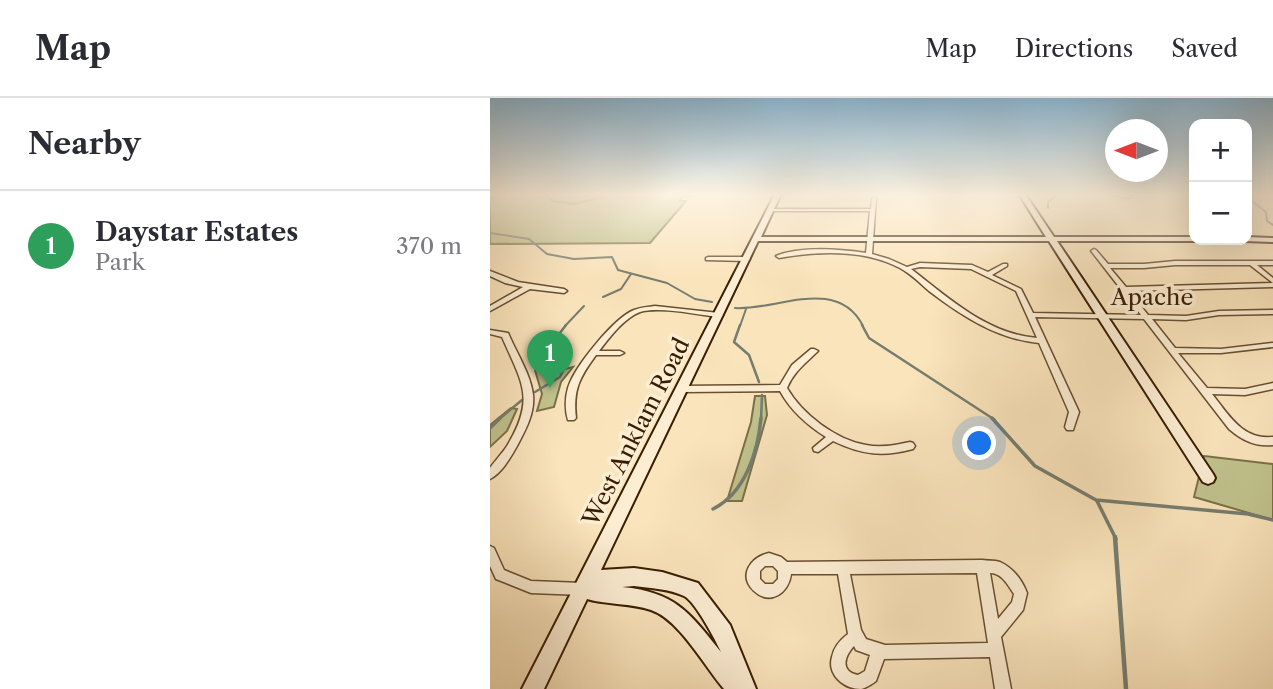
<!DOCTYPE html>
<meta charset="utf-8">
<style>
:root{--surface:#fff;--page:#f2f2f3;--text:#2b2b33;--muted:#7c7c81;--line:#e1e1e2;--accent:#db2777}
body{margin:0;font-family:"Libre Caslon Text",serif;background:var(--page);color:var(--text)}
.controls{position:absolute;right:21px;top:21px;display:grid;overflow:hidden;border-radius:14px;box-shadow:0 7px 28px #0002}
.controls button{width:63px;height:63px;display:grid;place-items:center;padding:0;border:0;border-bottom:2px solid var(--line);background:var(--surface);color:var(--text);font:35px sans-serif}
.compass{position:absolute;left:615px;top:21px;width:63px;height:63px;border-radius:50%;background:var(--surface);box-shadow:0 7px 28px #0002;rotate:270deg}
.you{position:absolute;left:490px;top:346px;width:24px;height:24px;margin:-18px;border:5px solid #fff;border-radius:50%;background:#1a73e8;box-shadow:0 0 0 10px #1a73e833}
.badge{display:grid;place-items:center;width:46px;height:46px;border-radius:50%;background:var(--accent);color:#fff;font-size:23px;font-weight:700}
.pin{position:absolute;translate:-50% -58px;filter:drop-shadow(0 2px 4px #0008)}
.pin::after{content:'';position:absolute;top:37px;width:24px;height:21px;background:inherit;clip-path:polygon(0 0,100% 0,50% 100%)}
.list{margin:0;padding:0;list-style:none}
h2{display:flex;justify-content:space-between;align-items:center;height:91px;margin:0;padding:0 28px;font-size:30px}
h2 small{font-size:23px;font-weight:400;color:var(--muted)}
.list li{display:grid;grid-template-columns:46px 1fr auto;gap:21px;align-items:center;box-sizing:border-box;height:112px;padding:0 28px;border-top:2px solid var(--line)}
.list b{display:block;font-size:26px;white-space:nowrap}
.list p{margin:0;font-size:23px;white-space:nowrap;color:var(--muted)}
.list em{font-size:23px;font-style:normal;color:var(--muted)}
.map{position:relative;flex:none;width:783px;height:591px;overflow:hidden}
header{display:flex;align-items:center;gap:42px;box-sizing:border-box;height:98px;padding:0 35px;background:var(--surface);border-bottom:2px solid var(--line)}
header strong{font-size:33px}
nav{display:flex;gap:38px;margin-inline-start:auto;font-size:24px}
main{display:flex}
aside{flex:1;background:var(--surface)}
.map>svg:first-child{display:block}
.green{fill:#c1c38e;stroke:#7c7048;stroke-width:2}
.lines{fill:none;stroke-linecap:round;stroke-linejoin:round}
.stream-far3{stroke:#767d6f;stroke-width:2}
.stream-far2{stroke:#767d6f;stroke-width:2.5}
.stream-far1{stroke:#767d6f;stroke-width:3.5}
.stream{stroke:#767d6f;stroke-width:4.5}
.street-casing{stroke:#684f30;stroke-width:3}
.secondary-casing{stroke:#381d01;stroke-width:4}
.street{fill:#fcedd3;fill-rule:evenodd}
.secondary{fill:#fcedd3;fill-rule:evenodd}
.labels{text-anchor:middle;stroke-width:7;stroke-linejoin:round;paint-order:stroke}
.street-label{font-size:23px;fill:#381d01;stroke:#fcedd3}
</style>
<header>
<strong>Map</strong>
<nav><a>Map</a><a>Directions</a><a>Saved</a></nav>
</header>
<main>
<aside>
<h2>Nearby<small></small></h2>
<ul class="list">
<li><span class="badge" style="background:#2e9e5b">1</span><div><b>Daystar Estates</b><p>Park</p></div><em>370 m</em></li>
</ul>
</aside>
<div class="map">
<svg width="783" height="591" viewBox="0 0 783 591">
<rect width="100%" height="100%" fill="#fae4bc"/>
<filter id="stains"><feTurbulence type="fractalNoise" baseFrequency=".00286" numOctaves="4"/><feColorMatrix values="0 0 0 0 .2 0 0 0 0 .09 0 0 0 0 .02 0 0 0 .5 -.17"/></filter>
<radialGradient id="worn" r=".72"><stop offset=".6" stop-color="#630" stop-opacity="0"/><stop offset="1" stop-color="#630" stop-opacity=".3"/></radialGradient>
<g class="green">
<path d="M0,96H200L201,98L191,99L190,103H196L160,145L0,146Z"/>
<path d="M58,261L67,273L83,269L71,284L64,309L47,313L52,296L45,272Z"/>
<path d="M265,298H275L277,317L252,403H237L261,324Z"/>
<path d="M21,310L27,311L17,333L0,349V327Z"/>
<path d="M714,358L783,366V422L704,399Z"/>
</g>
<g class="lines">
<g class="stream-far3">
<path d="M57,96L62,103L85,106L125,96"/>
<path d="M757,99L776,114L777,123L783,127"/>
<path d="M0,102L7,96"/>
<path d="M558,110V104L569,96"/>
<path d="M0,135L39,141L57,156L84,161L122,159L128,172L177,185L205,201L222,204"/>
<path d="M113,199L131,191L141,176"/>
<path d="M245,210C286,213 347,177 373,228"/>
<path d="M75,228L94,208"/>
<path d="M250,228L256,211"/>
</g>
<g class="stream-far2">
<path d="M250,227L244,244L259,257L269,284"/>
<path d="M372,227L379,240L505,322"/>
<path d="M45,294L70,279L73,273L50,261L76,227"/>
<path d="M8,322L32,302"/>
<path d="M271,322L272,297"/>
</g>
<g class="stream-far1">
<path d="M502,320L545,368L606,402L758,416L783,422"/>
<path d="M0,330L10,320"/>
<path d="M607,403L626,441"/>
<path d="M223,411C255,395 268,354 271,320"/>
</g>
<path class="stream" d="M625,439L636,591"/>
<defs>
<g id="street">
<path d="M620,96H632L642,99L640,100Z"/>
<path d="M384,99L386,100L382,156L399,161L417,169L430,165L482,167L498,174L513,166H517V168L502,177L531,191L543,215L651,217L602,154L601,153L604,151L606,152L618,166H654L685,163H783V167H767L783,180V185L760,167H685L654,170H620L636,189L783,185V189L639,193L658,217L696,218L729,213L783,212V216L729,217L696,222L662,221L685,250L731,251L783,245V249L731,255H688L717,290L755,291L783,285V291L755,297L722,296C739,317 752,342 783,339V347C765,349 752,342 739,331L654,221L545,219L589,314L583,332H577L575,329L579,314L549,245C507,241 472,218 439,193C430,185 421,176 410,170C374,151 328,153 289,160L286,158C310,148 350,151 376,155L380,113H281L279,112L281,111H381L382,100ZM430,169L481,171L526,193L547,240C497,236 459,200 421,171Z"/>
<path d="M218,159H257L260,161L257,163L216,162V160Z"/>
<path d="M0,173L28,184L74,191L77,193L74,195L40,191L0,213V208L33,189L15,185L0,178Z"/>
<path d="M165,208L229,215L233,217L229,219C208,217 170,208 150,214C134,220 120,239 109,253H130L134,255L130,257H106C89,280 83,292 86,320L84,322H78C75,313 75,300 78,290C84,269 124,220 144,212C151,209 158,209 165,208Z"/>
<path d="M0,232L18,235L19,237C27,256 41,277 43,297C45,315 35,333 27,348C20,360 12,375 0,381C0,378 0,374 0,370C2,367 14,353 17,348C46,300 32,285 12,239L0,236Z"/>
<path d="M321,251H324L328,253C316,265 304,273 297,290C312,316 346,342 376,347C391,350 406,347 420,344L423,345L425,348L423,351C393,359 372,357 343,343L328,354L324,353L323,350L336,339C317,327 301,313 290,293L192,294L188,291L192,288L290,287L302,267Z"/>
<path d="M0,448L4,450L14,472L41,483L92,485L97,486L98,491L97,496L92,497L41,495L6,481L0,468Z"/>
<path d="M279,455L291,459L297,464L492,462C498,463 504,462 510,464C523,470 532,482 537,495L533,512L511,539L521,591H505L500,559L394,561L386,583C382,586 376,590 371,591C353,591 337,576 342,559C344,549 350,542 358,536L348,476H301C299,495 280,508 264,493C248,478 260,459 279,455ZM275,468H283L288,473V481L283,486H275L270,481V473ZM487,475L498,545L395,547L376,541L371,532L360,476ZM500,475C512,475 518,487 524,496L522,504L508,521ZM364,548L366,552L380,557L375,573L368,577C350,573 354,559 364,548Z"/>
</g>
<g id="secondary">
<path d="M285,96H291L271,139H556L529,96H535L564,139H704V142L707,143H567L723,376L725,380L723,384L718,386L713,384L559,143H268L111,472L144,470L172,474L208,485L240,527L266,591H234C215,569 189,521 161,512C141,505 118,507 97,501L54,591H32ZM144,488C160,490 180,491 194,498C205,503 226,543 231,554C199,514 185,494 132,489Z"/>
<path d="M757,139L783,140V144L754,143Z"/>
</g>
</defs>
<use href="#street" class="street-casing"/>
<use href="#secondary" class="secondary-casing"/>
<use href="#street" class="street"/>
<use href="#secondary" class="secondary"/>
</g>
<linearGradient id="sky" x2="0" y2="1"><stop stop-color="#8bb8d5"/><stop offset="0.54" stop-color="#fdf3e1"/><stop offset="1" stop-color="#fdf3e1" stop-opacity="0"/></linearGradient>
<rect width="783" height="179" fill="url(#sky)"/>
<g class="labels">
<g class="street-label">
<text x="662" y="207">Apache</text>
<text transform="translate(146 334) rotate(-63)" y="8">West Anklam Road</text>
</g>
</g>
<rect width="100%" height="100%" filter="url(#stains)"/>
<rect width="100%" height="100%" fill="url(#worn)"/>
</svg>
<div class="controls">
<button>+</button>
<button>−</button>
</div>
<svg class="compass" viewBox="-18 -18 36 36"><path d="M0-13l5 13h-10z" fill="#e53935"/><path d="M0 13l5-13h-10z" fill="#7c7c81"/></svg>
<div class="you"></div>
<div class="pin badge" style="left:60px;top:290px;background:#2e9e5b">1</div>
</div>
</main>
